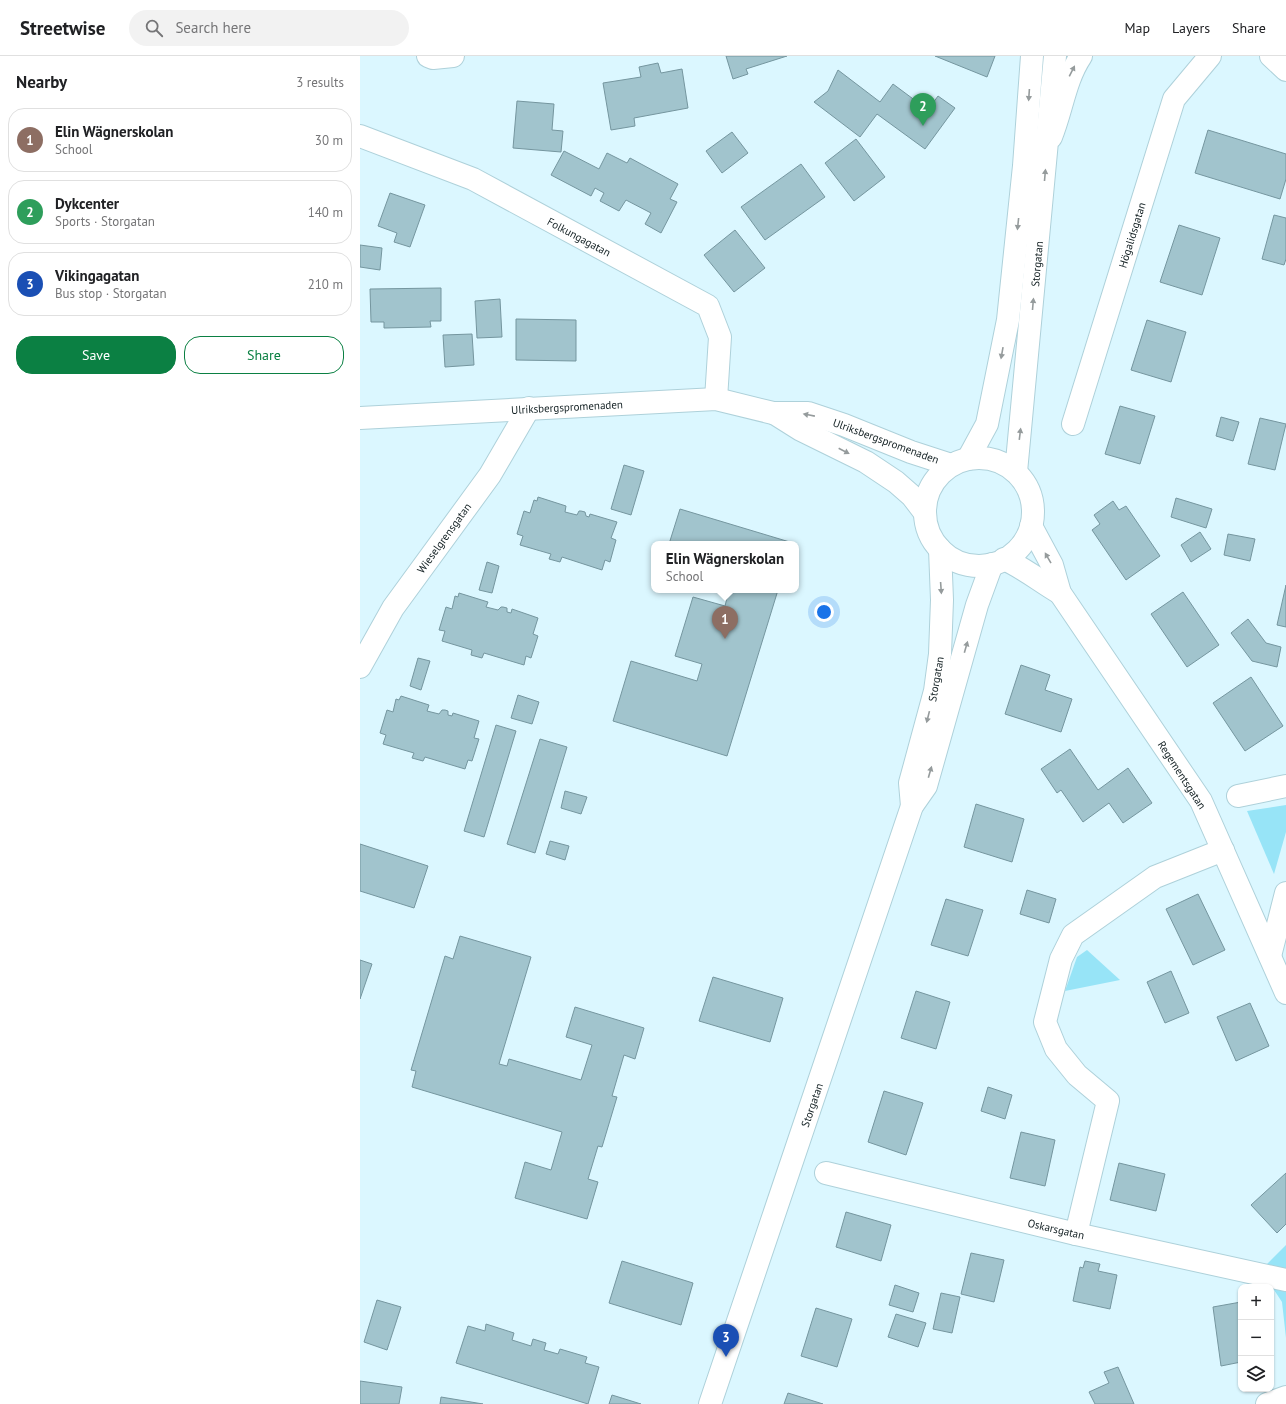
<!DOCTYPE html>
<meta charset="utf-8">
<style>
:root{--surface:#fff;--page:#f2f2f2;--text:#202124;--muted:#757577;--line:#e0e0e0;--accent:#0b8043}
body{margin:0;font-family:"PT Sans",sans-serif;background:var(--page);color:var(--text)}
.controls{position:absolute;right:12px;bottom:12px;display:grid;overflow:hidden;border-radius:8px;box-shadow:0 1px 3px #0004}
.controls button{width:36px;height:36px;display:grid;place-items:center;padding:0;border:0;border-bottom:1px solid var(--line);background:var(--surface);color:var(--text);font:20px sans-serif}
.you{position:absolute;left:464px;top:556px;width:14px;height:14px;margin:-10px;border:3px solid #fff;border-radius:50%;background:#1a73e8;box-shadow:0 0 0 6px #1a73e833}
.badge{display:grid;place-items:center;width:26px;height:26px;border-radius:50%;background:var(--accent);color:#fff;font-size:13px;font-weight:700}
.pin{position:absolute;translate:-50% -33px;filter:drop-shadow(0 1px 2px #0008)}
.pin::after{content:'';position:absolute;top:21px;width:14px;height:12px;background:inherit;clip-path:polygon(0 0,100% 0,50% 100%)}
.popup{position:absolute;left:291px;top:485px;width:148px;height:52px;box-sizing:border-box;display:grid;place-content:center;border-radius:8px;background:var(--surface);filter:drop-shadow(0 1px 3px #0005);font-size:13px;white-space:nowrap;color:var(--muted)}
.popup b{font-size:15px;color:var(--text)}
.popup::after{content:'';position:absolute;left:50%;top:100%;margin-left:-8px;border:8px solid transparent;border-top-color:var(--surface)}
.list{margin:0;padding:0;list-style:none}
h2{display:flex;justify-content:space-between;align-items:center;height:52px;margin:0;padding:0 16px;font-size:17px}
h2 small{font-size:13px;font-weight:400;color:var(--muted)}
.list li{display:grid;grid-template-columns:26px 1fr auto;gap:12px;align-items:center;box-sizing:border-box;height:64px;margin:0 8px 8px;padding:0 8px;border:1px solid var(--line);border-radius:16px}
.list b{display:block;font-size:15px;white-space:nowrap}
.list p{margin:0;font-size:13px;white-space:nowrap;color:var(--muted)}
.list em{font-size:13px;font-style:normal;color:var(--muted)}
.actions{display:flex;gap:8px;padding:12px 16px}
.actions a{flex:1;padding:9px 0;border:1px solid var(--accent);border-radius:16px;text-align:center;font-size:14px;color:var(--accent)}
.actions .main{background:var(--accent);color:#fff}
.icon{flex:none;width:22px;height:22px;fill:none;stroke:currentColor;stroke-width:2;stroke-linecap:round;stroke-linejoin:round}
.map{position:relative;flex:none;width:926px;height:1348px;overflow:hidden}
header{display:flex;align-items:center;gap:24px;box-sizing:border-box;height:56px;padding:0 20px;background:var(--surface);border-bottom:1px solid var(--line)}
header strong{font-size:19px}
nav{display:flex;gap:22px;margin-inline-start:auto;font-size:14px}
.search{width:280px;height:36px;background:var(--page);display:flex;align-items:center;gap:10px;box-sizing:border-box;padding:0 14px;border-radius:22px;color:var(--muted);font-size:15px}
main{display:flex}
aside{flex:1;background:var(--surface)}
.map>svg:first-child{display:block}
.green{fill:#97e4f7}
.building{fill:#a1c4cd;stroke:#75969f}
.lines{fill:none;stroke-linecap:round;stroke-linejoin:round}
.minor-casing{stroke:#aed1da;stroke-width:24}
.major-casing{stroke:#aed1da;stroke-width:24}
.minor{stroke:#fff;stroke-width:22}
.major{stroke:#fff;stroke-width:22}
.oneway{fill:#959b9c}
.labels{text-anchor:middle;stroke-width:4;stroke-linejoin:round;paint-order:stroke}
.street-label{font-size:11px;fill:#132023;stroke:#fff}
</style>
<header>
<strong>Streetwise</strong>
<div class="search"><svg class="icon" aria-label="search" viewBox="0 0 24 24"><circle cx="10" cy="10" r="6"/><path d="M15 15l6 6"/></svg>Search here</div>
<nav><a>Map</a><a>Layers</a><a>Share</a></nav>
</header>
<main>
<aside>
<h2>Nearby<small>3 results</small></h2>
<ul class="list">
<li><span class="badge" style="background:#8d6e63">1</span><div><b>Elin Wägnerskolan</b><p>School</p></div><em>30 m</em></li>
<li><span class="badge" style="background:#2e9e5b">2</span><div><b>Dykcenter</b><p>Sports · Storgatan</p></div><em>140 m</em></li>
<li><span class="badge" style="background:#1a4fb4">3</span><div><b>Vikingagatan</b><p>Bus stop · Storgatan</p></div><em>210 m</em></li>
</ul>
<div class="actions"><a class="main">Save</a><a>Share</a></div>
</aside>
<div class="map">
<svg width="926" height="1348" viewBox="0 0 926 1348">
<rect width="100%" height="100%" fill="#dbf7ff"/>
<g class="green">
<path d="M926,749V776L914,818L887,755Z"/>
<path d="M727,894L760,924L705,935L717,901Z"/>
<path d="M926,1189V1282L922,1246L901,1214Z"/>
</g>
<g class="building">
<path d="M366,0H427L386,13L388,18L373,23Z"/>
<path d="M575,0H635L627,21Z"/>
<path d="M298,7L301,17L322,13L328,52L274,62L275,70L251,74L243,27L281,21L279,11Z"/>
<path d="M478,14L520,46L533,28L568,54L578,40L595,52L565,93L517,58L500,81L454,46L468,35Z"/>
<path d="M157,45L194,48L192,74L203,75L201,96L153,92Z"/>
<path d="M848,74L926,98V123L920,143L835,117Z"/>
<path d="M372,76L388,97L362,117L346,95Z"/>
<path d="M496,83L525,121L494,145L465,107Z"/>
<path d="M204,95L239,113L247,97L267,107L270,102L318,128L310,143L317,146L301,177L285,168L291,157L266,144L259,155L240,145L244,137L235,132L231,140L191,119Z"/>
<path d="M441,108L465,141L405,184L381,151Z"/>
<path d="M30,137L65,149L50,191L34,186L37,177L18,170Z"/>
<path d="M914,159L926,162V203L924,209L902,203Z"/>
<path d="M819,169L860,182L842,239L800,226Z"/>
<path d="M375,174L405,212L374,236L344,199Z"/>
<path d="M0,189L22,192L20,214L0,211Z"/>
<path d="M81,232V265H70L71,271L24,272V266H11L10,233Z"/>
<path d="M140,243L142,281L117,282L115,245Z"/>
<path d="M156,263L216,264V305L156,304Z"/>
<path d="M787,264L826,276L811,326L771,314Z"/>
<path d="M112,278L114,309L85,311L83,279Z"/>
<path d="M760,350L795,360L780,408L745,398Z"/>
<path d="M861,361L879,366L873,385L856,380Z"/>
<path d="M900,362L926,368L915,414L888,408Z"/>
<path d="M264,409L284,415L271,459L251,453Z"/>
<path d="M178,441L206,450L205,456L217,459L219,455H221L225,456L226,460L229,461L230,458L257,466L251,482L256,484L250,506L245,504L242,514L202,501L200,506L189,503L191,498L160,489L163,480L157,478L164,455L170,457L174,444L177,445Z"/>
<path d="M816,442L852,453L846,472L811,461Z"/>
<path d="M753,445L759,454L766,450L800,500L766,524L732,474L740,468L734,459Z"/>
<path d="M320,453L433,487L432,488H309Z"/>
<path d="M840,476L851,493L831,506L821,489Z"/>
<path d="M868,478L895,483L890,505L864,499Z"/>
<path d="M127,506L139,510L132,537L119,534Z"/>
<path d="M926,529V571L917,569Z"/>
<path d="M369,534H418L367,700L253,665L271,605L337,625L342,608L315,600L333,541L365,550Z"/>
<path d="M823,536L859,589L827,611L791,558Z"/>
<path d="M99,537L128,546L126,551L138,554L141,551H143L147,552V556L151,557L152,553L178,562L173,578L178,580L171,602L166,600L164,609L124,597L122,602L111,599L112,594L82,585L85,575L79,574L86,551L92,553L95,540L98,541Z"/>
<path d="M888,563L906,587L921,591L917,611L892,605L871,577Z"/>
<path d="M58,602L70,605L61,634L50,630Z"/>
<path d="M661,609L690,619L685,634L712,643L701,676L645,658Z"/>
<path d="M891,621L923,670L885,695L853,647Z"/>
<path d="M158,639L179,646L172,668L151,662Z"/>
<path d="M41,640L69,649L67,655L79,658L82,654H85L88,655V659L92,660L93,657L119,665L114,682L119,683L112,705L108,704L105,713L65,701L63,705L52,702L54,697L23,688L26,679L20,677L27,654L33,656L36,643L39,644Z"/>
<path d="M136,669L156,675L124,781L104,775Z"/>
<path d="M180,683L207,691L175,797L147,788Z"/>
<path d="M710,693L738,734L768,712L792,747L763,767L749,747L723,766L701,734L697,737L681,713Z"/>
<path d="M205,735L227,741L221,758L201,752Z"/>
<path d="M616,748L664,763L652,806L604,791Z"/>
<path d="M190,785L209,790L205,804L186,798Z"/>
<path d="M0,788L68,810L54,852L0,835Z"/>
<path d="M667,834L696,843L689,867L660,858Z"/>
<path d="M838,838L865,894L833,909L806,853Z"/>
<path d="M586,843L623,854L608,900L571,889Z"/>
<path d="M100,880L171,901L139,1008L147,1010L149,1003L221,1024L232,989L206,981L215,951L284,972L275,1003L264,999L252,1040L257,1041L242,1091L238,1090L228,1123L238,1126L227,1163L155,1142L165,1106L191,1114L202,1076L52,1031L56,1015L51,1014L85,900L93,903Z"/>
<path d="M0,904L12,908L0,943Z"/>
<path d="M811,915L829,957L805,967L787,926Z"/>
<path d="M353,921L423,942L410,986L339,965Z"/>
<path d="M556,935L590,946L576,993L541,982Z"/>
<path d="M890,947L909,990L876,1005L857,961Z"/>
<path d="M628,1031L652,1039L645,1063L621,1055Z"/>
<path d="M524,1035L563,1047L546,1099L508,1086Z"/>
<path d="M661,1076L695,1084L685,1130L650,1122Z"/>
<path d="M759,1107L805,1118L796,1155L750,1144Z"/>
<path d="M926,1117V1168L917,1177L891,1149Z"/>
<path d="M486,1156L531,1169L521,1205L476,1191Z"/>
<path d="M611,1197L644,1204L634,1246L601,1238Z"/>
<path d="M262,1205L333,1227L321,1269L249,1247Z"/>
<path d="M725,1205L740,1208L738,1215L757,1219L750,1253L713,1245L720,1211L723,1212Z"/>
<path d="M535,1229L559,1237L553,1256L529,1249Z"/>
<path d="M581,1237L600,1241L592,1277L573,1273Z"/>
<path d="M17,1244L41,1251L27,1294L4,1286Z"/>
<path d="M881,1246V1306L861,1310L853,1251Z"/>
<path d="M456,1252L492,1263L477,1311L441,1300Z"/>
<path d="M536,1258L566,1267L558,1291L528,1281Z"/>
<path d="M126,1268L154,1277L152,1284L171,1290L173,1283L186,1287L184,1294L198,1298L200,1293L227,1301L225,1307L239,1311L228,1348L96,1307L108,1270L125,1275Z"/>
<path d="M758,1311L774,1348H735L729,1336L749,1327L744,1316Z"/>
<path d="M0,1325L42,1331L39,1348H0Z"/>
<path d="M428,1337L463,1348H424Z"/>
<path d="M252,1339L281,1348H249Z"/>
<path d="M81,1341L123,1348H80Z"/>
</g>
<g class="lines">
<defs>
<g id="minor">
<path d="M68,0L73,2L93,0"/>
<path d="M911,0L926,14"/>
<path d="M0,80L113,123L348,250L360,281L356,343"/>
<path d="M691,81C702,54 705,24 721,0"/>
<path d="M414,357L441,374L506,406L536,426L552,440L565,457"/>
<path d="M0,362L356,343L413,357H448L484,369L551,396L591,409"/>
<path d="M713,368L814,43L850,0"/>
<path d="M671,470L692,509L700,537L841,745L926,937"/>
<path d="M644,503C664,512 681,526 700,537"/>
<path d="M0,611L33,552L130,419L169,352"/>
<path d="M878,740L926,730"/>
<path d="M910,900L926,837"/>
<path d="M466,1117L716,1178L926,1224"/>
<path d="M716,1178L748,1045L717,1019L696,993L685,966L701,903L713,879L795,821L863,794"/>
<path d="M907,1348L926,1341"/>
</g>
<g id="major">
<circle cx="619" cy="456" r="54"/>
<path d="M608,403L627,368L648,264L664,110L672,0"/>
<path d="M656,416L695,0"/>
<path d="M552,750L550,727L575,635L580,598L582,544L580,493"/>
<path d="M350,1348L552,750L566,730L617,549L632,508"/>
</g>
</defs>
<use href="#minor" class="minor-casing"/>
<use href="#major" class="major-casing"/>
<use href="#minor" class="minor"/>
<use href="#major" class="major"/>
</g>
<defs><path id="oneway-solid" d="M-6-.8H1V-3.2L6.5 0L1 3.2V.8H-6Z"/></defs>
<g class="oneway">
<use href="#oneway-solid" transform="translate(712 15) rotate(-63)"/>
<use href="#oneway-solid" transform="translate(669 39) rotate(94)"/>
<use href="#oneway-solid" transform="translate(685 119) rotate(-85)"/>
<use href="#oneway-solid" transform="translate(658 168) rotate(96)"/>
<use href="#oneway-solid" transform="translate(673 248) rotate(-85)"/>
<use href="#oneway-solid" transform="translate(642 297) rotate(100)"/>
<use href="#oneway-solid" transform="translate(449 359) rotate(-169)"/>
<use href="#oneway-solid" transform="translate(660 378) rotate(-83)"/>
<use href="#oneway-solid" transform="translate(484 395) rotate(27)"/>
<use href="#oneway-solid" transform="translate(688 502) rotate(-120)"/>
<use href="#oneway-solid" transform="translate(581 532) rotate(86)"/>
<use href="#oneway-solid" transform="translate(606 591) rotate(-74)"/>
<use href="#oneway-solid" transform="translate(568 661) rotate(104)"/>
<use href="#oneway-solid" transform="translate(570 716) rotate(-74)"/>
</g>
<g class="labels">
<g class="street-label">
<text transform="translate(772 179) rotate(-73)" y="4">Högalidsgatan</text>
<text transform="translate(219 181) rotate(28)" y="4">Folkungagatan</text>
<text transform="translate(677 208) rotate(-85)" y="4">Storgatan</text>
<text transform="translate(207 351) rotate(-3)" y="4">Ulriksbergspromenaden</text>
<text transform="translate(526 385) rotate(20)" y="4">Ulriksbergspromenaden</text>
<text transform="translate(84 482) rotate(-54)" y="4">Wieselgrensgatan</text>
<text transform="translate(576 623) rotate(-80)" y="4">Storgatan</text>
<text transform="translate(822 719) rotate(57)" y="4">Regementsgatan</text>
<text transform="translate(452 1049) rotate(-71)" y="4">Storgatan</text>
<text transform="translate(696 1173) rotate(13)" y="4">Oskarsgatan</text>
</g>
</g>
</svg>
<div class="controls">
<button>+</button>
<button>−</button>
<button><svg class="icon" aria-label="layers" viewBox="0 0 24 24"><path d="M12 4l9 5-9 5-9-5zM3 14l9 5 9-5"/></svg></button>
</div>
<div class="you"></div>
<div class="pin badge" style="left:365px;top:583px;background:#8d6e63">1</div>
<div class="popup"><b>Elin Wägnerskolan</b>School</div>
<div class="pin badge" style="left:563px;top:70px;background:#2e9e5b">2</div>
<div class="pin badge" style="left:366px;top:1301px;background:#1a4fb4">3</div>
</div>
</main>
